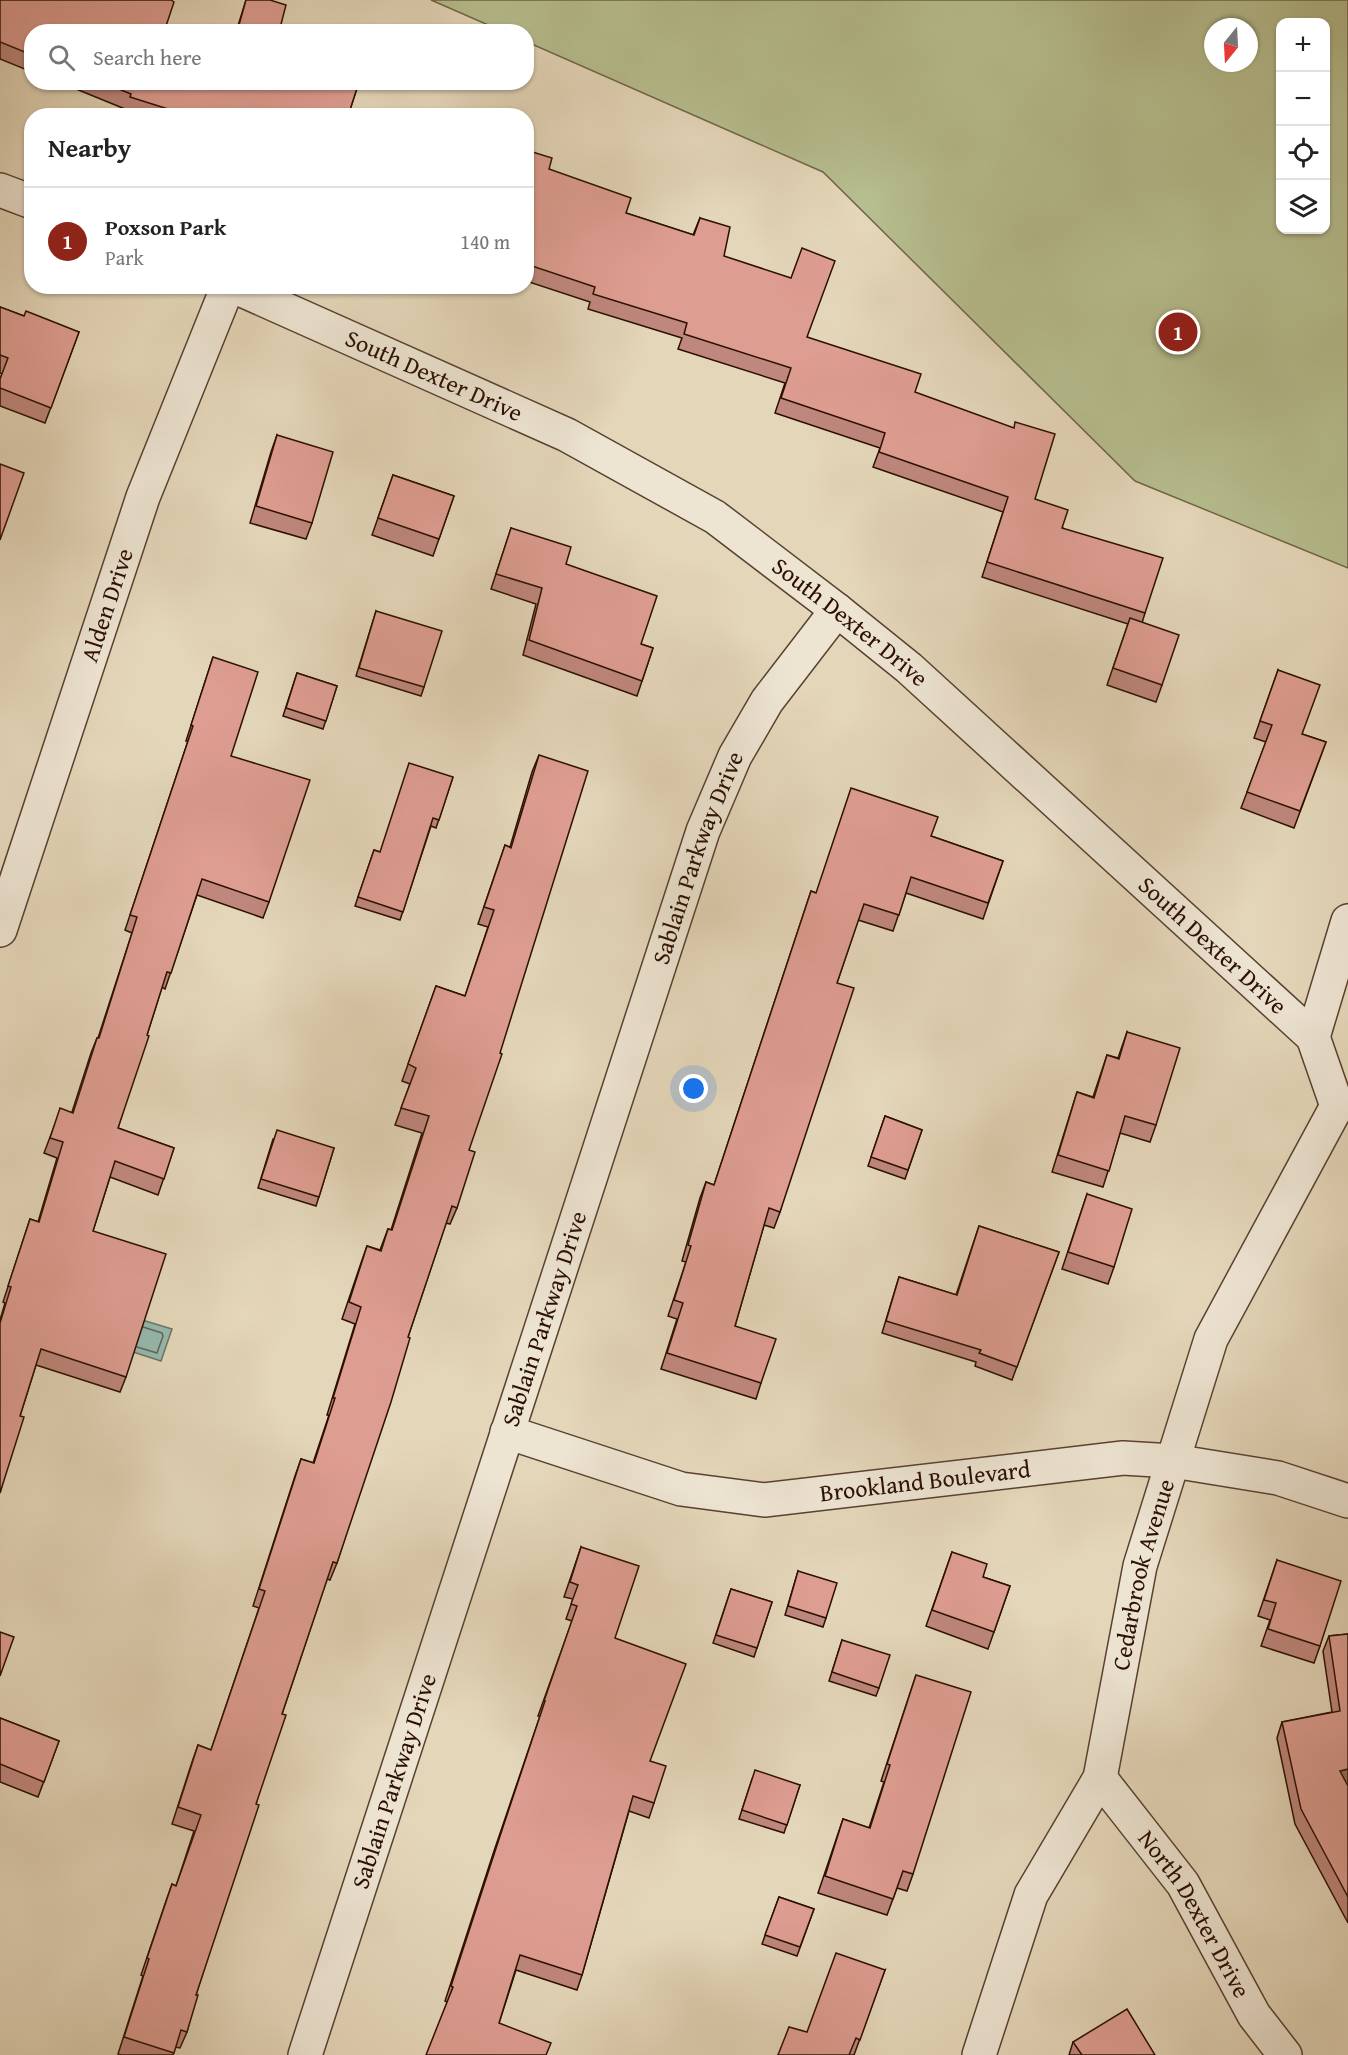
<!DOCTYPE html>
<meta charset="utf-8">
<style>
:root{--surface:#fff;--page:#f6f6f6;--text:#222;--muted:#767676;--line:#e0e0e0;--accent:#8f2418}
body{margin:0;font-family:"Gentium Book Plus",serif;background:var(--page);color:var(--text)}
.controls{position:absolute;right:18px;top:18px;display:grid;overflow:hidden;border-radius:12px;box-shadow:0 2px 4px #0004}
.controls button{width:54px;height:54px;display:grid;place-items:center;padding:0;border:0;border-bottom:2px solid var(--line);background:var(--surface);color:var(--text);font:30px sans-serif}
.compass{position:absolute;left:1204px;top:18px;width:54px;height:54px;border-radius:50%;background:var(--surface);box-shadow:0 2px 4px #0004;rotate:198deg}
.you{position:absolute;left:694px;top:1089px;width:21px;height:21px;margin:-15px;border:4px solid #fff;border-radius:50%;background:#1a73e8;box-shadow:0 0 0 9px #1a73e833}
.badge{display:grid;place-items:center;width:39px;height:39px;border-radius:50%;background:var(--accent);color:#fff;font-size:20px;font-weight:700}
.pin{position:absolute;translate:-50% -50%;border:3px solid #fff;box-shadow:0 2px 6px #0006}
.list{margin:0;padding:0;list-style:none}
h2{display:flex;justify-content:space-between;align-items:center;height:78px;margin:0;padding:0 24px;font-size:26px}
h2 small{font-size:20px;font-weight:400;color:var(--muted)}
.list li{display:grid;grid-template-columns:39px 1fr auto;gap:18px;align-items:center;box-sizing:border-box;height:108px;padding:0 24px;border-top:2px solid var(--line)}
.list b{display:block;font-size:22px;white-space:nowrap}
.list p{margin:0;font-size:20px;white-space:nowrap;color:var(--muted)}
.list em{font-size:20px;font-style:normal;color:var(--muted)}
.icon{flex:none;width:33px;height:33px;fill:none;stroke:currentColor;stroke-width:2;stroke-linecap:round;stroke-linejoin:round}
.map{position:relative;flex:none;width:1348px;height:2055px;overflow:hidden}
.search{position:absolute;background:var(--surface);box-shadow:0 2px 4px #0004;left:24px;top:24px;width:510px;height:66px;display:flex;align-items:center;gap:15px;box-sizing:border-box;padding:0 21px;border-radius:24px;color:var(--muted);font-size:22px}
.panel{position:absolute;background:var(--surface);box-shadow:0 2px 4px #0004;left:24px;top:108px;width:510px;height:186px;border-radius:24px}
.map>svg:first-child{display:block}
.green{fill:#b6bd8e;stroke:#706648;stroke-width:1.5;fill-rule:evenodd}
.water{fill:#95b9ae;stroke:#6b7569;stroke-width:1.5}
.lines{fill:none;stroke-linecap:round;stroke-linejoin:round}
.shore{stroke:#606458;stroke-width:1.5}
.minor-casing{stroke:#594130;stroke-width:36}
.minor{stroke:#ede4d2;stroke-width:33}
.wall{fill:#bf877d;stroke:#2b0f02;stroke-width:1.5}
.shaded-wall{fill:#9b6e66;stroke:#2b0f02;stroke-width:1.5}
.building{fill:#de9d91;stroke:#2b0f02;stroke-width:1.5}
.labels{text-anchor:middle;stroke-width:4.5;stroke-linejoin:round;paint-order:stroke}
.street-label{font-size:24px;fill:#2b0f02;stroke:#ede4d2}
</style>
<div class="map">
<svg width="1348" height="2055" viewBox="0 0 1348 2055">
<rect width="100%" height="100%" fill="#e4d6b9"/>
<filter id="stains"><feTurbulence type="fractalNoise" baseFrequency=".00333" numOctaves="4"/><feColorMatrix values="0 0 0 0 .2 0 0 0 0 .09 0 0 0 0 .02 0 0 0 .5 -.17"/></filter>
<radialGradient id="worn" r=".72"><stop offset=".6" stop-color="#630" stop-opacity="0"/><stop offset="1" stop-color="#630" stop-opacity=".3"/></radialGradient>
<path class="green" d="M431,0H1348V568L1135,481L823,172L527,42L526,32L502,31ZM1280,22H1326V230H1280ZM1213,27H1249V63H1213Z"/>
<path class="water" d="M109,1310L172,1329L161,1361L99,1341Z"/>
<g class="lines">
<path class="shore" d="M137,1347L157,1353L163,1336L162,1333L143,1327"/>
<defs>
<g id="minor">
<path d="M0,190L32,202"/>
<path id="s1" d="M233,286L567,435L715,517L837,610L909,668L1313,1037L1337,1106"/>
<path id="s2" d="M0,930L143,497L228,286"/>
<path d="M1313,1037L1348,921"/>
<path id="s3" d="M507,1432L681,1489L764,1500L1123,1458L1173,1461L1278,1478L1348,1501"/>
<path id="s4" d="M1100,1778L1183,1884L1254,2015L1285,2055"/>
<path id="s5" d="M305,2055L703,831L735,756L767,701L837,610"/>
<path id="s6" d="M979,2055L1031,1895L1100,1778L1140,1566L1211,1339L1337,1106"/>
</g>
</defs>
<use href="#minor" class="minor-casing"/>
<use href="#minor" class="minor"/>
</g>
<g class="wall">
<path d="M0,0L32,32V72L0,59Z"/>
<path d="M246,0L279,32H236Z"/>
<path d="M59,82H359L348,116H137L124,112L125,109Z"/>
<path d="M526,150L549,169L626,213L693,235L700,218L724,256L807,337L915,392L1035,499L1145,613L1142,623L1162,685L1156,702L1107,685L1128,624L982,577L1003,512L873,467L880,448L775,413L785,383L678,349L682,338L588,309L590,302L526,281Z"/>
<path d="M0,307L24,316L79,332L45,423L0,406V379L2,374L0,373Z"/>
<path d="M277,435L312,523L306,539L250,523L271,452Z"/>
<path d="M393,475L454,496L433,556L372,535Z"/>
<path d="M511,528L566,564L641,644L653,648L637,696L523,655L536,604L491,589Z"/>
<path d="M376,611L424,687L421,696L356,676Z"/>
<path d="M213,657L231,756L269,902L263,918L197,895L165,989L162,987L118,1128L174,1148L158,1195L110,1177L93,1231L126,1377L120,1392L36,1365L20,1416L0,1493V1320L5,1303L3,1302L30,1219L38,1222L57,1158L44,1153L55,1124L72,1112L91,1053L97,1038H98L132,933L125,930L188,741H186Z"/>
<path d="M1278,670L1302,734L1326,742L1294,828L1241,808L1266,742L1254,738Z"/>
<path d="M297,673L337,686L323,729L283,716Z"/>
<path d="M539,755L469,1150L457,1208L450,1224L446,1223L408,1337L337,1563L330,1580L327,1579L282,1714L256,1804L196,1995L187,2032L180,2048L175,2047L173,2055H121L118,2054L143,1976L141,1975L166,1901L172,1884L176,1886L194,1831L172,1824L192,1762L198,1745L211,1750L259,1608L253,1606L295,1476L301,1459L313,1463L329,1415H327L355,1324L342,1319L361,1263L367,1246L380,1250L388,1229L391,1230L422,1133L395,1125L410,1084L402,1081L436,986L465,996L488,927L478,924L505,845L510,847L532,772Z"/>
<path d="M453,777L436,828L431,826L400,920L355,906L374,850L380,852Z"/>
<path d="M931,836L1003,861L983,919L906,893L893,931L858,920L837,983L780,1212L774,1228L764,1225L735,1326L761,1383L756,1399L661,1369L677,1319L668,1316L686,1262L682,1261L700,1198L706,1182L714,1185L811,891L816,893Z"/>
<path d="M1127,1032L1156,1125L1150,1142L1120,1133L1103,1187L1052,1172L1077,1092L1093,1097L1107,1055L1118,1058Z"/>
<path d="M885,1116L922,1130L905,1179L868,1166Z"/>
<path d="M273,1139L334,1148L316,1206L258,1188Z"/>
<path d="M1087,1194L1114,1267L1108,1284L1062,1269Z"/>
<path d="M979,1226L1059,1252L1012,1380L975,1366L976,1362L882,1333L899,1277L956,1295Z"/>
<path d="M581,1547L615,1638L650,1761L654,1803L649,1818L629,1811L582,1975L577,1990L516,1970L499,2023L445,2001L494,1851L540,1716H538L572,1621L566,1619L573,1599L564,1597Z"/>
<path d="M952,1552L983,1577L1010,1586L988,1649L926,1626Z"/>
<path d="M1277,1560L1320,1646L1314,1663L1261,1646L1270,1620L1258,1616Z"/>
<path d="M798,1571L826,1618L823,1627L785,1615Z"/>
<path d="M731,1589L772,1602L754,1657L713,1643Z"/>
<path d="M1348,1634V1784H1347L1348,1786V1923L1295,1824L1277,1738L1282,1722L1332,1712L1323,1651L1329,1636Z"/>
<path d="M842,1640L879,1688L876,1696L829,1681Z"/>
<path d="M916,1675L913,1874L907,1891L897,1888L887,1915L818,1893L843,1819L869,1828L884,1782L881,1781Z"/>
<path d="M0,1718L59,1741L38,1797L0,1782Z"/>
<path d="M752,1779L800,1785L784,1833L739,1819Z"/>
<path d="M779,1897L814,1909L797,1956L762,1944Z"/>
<path d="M885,1970L854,2055H778L807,2032Z"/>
<path d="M1073,2042L1155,2055H1069Z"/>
</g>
<path class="shaded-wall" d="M1348,1769V1784L1334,1786L1340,1771Z"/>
<g class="building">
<path d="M0,0H171L174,2L164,32H32V55L0,42Z"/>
<path d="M246,0H270L286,5L279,32H237Z"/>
<path d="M102,82H359L348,116H190L130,97L131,94Z"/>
<path d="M526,150L552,158L549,169L631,198L626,213L694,235L700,218L730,227L724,256L791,278L802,248L835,261L807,337L921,374L915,392L1014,428L1015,422L1055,434L1035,499L1068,510L1062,528L1163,558L1145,613L987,562L1008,497L879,452L885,433L781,398L791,368L684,334L687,323L593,294L595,287L526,264Z"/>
<path d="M0,307L24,316L26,311L79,332L51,408L0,388V379L8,358L0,355Z"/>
<path d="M277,435L333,452L312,523L256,506Z"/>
<path d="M0,464L24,473L0,540Z"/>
<path d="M393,475L454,496L439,539L378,518Z"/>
<path d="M511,528L571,547L566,564L657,596L641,644L653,648L642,681L529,640L542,588L496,574Z"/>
<path d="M376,611L442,631L424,687L359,668Z"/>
<path d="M1130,618L1179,635L1162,685L1113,668Z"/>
<path d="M213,657L258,672L231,756L310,780L269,902L202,879L171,973L167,972L147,1035L149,1036L118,1128L174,1148L164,1179L115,1161L93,1231L166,1254L126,1377L41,1349L20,1416L24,1417L0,1493V1323L11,1287L8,1286L30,1219L39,1222L63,1142L50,1138L60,1108L73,1113L97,1038H99L137,917L130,915L193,726L191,725Z"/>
<path d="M1278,670L1320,685L1302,734L1326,742L1300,811L1247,792L1272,725L1260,721Z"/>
<path d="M297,673L337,686L326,721L286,708Z"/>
<path d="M539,755L588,771L500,1053L502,1054L469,1150L475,1152L457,1208L452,1206L408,1337L410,1338L391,1402L337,1563L333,1562L282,1714L286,1715L256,1804L259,1805L196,1995H198L187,2032L181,2030L174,2053L124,2037L149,1959L147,1958L172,1884L176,1886L201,1815L178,1807L198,1745L211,1750L265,1591L259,1589L301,1459L314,1463L335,1398H333L361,1307L349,1302L367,1246L381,1251L388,1229L392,1230L429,1116L401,1108L416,1068L408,1064L436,986L465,996L494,910L484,907L505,845L511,848Z"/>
<path d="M409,763L453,777L439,820L433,818L403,912L358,897L374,850L380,852Z"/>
<path d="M851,788L938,817L931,836L1003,861L988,903L911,877L899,915L864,904L837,983L854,988L780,1212L769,1208L735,1326L776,1339L761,1383L667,1353L683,1303L674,1300L691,1246L688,1245L706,1182L714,1185L811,891L816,893Z"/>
<path d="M1127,1032L1180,1048L1156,1125L1125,1116L1109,1171L1058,1155L1077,1092L1094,1098L1107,1055L1119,1059Z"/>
<path d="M885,1116L922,1130L908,1170L871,1157Z"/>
<path d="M277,1130L334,1148L319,1197L261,1179Z"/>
<path d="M1087,1194L1132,1209L1114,1267L1068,1252Z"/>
<path d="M979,1226L1059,1252L1017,1367L979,1353L981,1350L886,1321L899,1277L957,1295Z"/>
<path d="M581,1547L639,1566L615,1638L686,1664L650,1761L666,1766L654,1803L633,1796L582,1975L520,1955L499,2023L551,2043L546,2055H426L453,1987L451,1986L500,1836L545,1701H544L577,1606L571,1604L578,1585L570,1582Z"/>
<path d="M952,1552L987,1564L983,1577L1010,1586L994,1632L932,1610Z"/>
<path d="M1277,1560L1341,1581L1320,1646L1268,1629L1276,1603L1264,1600Z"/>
<path d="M798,1571L837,1583L826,1618L788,1606Z"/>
<path d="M731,1589L772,1602L757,1648L716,1635Z"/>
<path d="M0,1632L14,1637L0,1676Z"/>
<path d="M1348,1634V1769L1340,1771L1348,1786V1897L1301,1809L1282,1722L1340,1711L1329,1636Z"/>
<path d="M842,1640L890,1655L879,1688L832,1672Z"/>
<path d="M916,1675L971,1692L913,1874L903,1871L893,1899L825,1876L843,1819L870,1828L890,1765L887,1764Z"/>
<path d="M0,1718L59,1741L44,1782L0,1764Z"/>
<path d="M755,1770L800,1785L787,1825L742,1810Z"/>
<path d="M779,1897L814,1909L800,1947L765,1935Z"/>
<path d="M836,1953L885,1970L860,2040L856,2038L849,2055H778L789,2027L807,2032Z"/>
<path d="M1127,2009L1155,2055H1082L1073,2042Z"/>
</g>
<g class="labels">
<g class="street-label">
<text dy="8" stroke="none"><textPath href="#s1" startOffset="220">South Dexter Drive</textPath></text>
<text dy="8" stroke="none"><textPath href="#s2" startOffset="342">Alden Drive</textPath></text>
<text dy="8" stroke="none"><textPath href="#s1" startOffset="706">South Dexter Drive</textPath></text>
<text dy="8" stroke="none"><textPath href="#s5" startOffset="1260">Sablain Parkway Drive</textPath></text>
<text dy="8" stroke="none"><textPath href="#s1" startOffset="1192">South Dexter Drive</textPath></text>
<text dy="8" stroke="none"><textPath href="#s5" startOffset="774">Sablain Parkway Drive</textPath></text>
<text dy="8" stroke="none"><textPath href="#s3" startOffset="429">Brookland Boulevard</textPath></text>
<text dy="8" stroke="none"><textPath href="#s6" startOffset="512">Cedarbrook Avenue</textPath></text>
<text dy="8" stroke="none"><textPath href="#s5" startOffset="288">Sablain Parkway Drive</textPath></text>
<text dy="8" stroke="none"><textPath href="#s4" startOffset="166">North Dexter Drive</textPath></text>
</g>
</g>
<rect width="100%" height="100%" filter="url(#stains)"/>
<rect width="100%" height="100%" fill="url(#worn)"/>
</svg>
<div class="controls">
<button>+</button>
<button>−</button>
<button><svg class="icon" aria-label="locate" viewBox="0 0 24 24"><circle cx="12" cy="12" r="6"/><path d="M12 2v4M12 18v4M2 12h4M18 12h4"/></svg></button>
<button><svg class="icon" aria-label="layers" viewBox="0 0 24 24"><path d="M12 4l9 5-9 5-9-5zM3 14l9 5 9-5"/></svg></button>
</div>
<svg class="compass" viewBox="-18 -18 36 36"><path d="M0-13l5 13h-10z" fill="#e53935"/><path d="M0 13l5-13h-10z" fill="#767676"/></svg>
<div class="you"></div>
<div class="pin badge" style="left:1178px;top:332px">1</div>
<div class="search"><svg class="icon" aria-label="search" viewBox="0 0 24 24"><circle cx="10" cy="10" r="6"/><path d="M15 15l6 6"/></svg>Search here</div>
<section class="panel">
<h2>Nearby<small></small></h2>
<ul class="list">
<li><span class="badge">1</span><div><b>Poxson Park</b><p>Park</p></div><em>140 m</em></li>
</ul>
</section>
</div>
